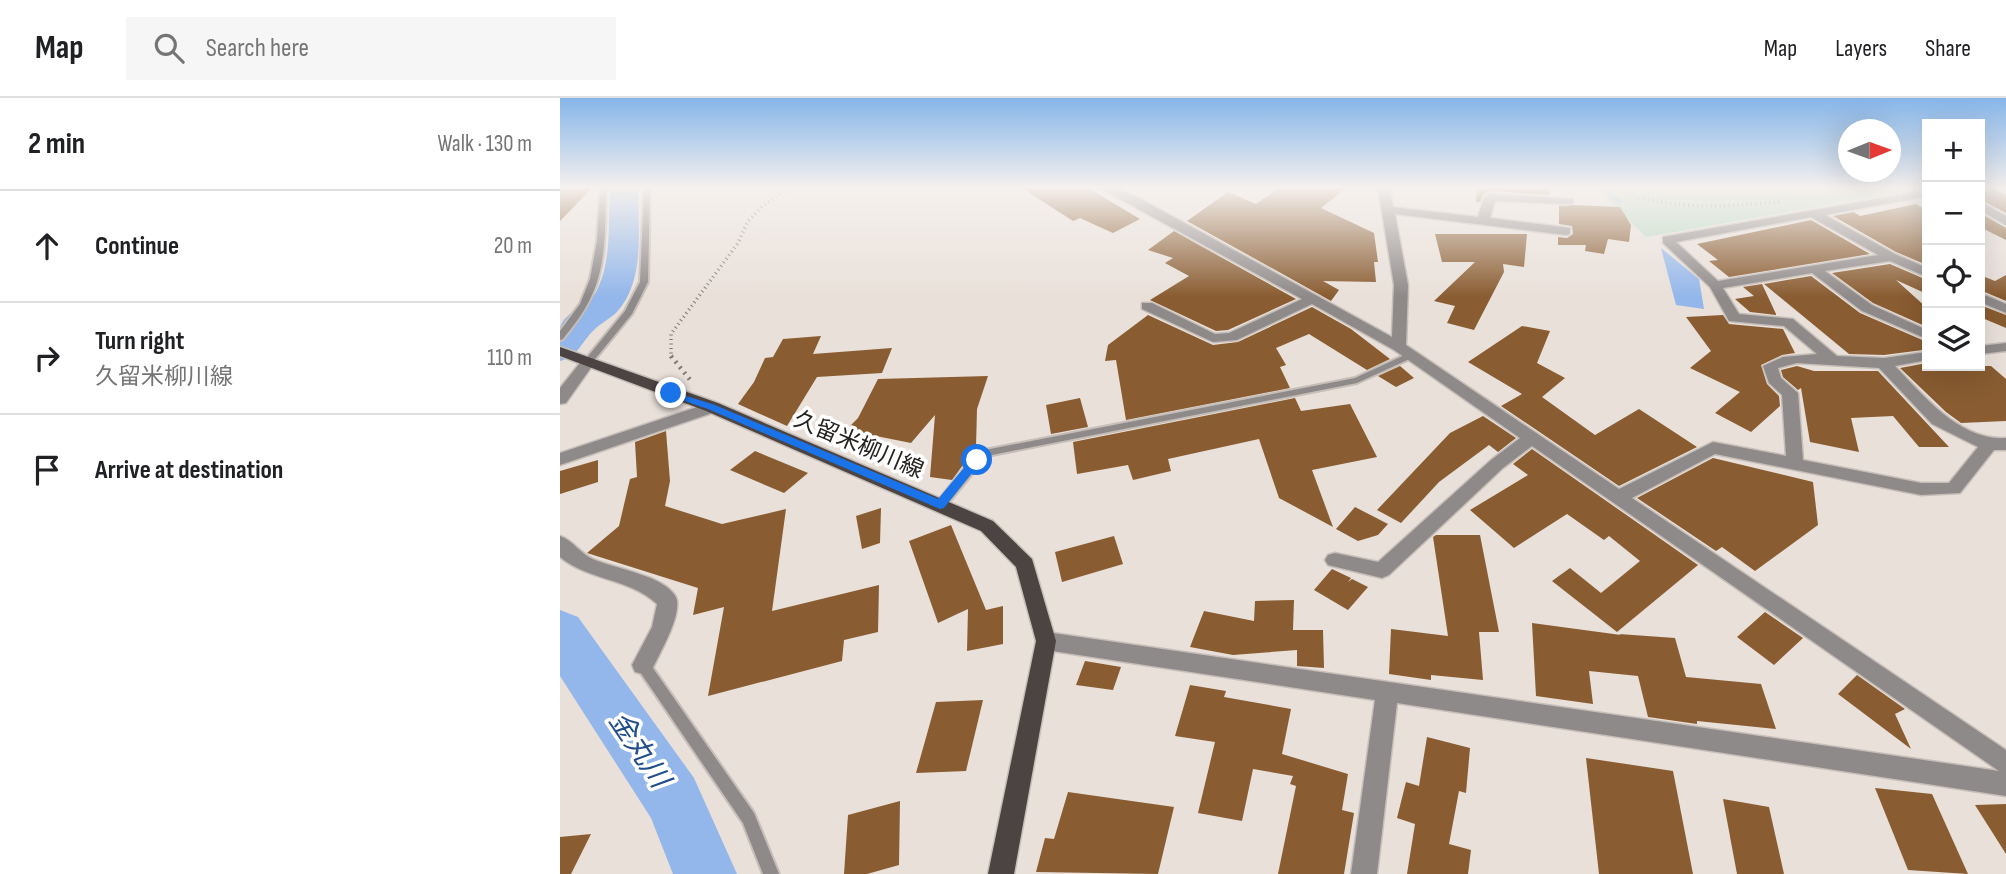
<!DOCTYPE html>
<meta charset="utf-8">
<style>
:root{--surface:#fff;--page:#f6f6f6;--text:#202124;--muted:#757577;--line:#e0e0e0}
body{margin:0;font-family:"Sofia Sans Condensed","Noto Sans JP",sans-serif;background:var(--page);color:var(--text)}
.controls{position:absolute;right:21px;top:21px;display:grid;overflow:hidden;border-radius:0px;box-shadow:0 7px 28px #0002}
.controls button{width:63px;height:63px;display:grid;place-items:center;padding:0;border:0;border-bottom:2px solid var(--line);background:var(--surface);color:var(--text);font:35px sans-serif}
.compass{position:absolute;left:1278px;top:21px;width:63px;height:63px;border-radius:50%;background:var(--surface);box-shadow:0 7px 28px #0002;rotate:89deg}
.stop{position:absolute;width:21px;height:21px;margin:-16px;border:5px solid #1a73e8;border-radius:50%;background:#fff}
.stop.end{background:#1a73e8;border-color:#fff;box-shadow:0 2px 7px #0008}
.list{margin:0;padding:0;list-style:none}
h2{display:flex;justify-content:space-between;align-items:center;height:91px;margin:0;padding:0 28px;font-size:30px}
h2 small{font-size:23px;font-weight:400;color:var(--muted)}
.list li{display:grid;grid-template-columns:46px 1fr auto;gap:21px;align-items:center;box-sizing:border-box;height:112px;padding:0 28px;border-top:2px solid var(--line)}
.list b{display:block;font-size:26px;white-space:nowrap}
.list p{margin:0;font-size:23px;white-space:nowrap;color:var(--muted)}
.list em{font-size:23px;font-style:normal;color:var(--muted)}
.icon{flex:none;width:38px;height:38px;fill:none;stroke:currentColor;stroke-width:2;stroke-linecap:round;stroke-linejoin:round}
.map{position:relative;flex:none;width:1446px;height:776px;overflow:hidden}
header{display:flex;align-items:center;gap:42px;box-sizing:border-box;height:98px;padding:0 35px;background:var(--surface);border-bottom:2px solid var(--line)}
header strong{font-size:33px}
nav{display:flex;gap:38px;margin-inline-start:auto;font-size:24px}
.search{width:490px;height:63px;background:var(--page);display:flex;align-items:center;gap:18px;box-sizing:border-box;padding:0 24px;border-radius:0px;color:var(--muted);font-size:26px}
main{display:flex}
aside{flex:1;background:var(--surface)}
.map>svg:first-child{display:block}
.green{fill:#b6d8be}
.water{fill:#93b7ea}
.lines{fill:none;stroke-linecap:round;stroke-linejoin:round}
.stream{stroke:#93b7ea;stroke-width:5}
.river{fill:#93b7ea;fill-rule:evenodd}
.building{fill:#895c31}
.service-casing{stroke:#c6beb8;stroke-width:4}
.minor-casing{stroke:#c6beb8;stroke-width:3}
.primary-casing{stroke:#c6beb8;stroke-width:3}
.path-far1{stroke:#807b76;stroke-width:3.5;stroke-dasharray:1 3.5;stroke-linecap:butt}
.path{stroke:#807b76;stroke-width:4.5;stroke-dasharray:2 5;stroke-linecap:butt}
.service{fill:#8f8a8a;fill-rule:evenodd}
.minor{fill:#8f8a8a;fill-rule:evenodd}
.primary{fill:#4c4443;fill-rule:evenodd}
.route{fill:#1a73e8}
.labels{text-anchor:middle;stroke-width:7;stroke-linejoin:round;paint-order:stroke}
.street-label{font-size:23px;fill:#25221f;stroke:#fff}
.near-water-label{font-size:28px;font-style:italic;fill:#224e8b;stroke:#fff}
</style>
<header>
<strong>Map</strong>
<div class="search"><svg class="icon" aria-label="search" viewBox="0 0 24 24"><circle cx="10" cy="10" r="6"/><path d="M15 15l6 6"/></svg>Search here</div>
<nav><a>Map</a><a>Layers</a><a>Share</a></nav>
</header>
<main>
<aside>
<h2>2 min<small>Walk · 130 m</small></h2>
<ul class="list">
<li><svg class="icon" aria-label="ahead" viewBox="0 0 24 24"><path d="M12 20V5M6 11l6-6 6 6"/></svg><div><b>Continue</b></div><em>20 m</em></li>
<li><svg class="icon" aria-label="right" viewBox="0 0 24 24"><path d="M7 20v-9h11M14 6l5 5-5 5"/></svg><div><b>Turn right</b><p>久留米柳川線</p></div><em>110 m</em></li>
<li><svg class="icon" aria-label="arrive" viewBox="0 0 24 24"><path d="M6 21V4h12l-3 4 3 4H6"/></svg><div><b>Arrive at destination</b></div></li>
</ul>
</aside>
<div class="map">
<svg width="1446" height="776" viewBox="0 0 1446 776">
<rect width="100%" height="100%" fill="#e9e0d9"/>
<path class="green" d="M1036,90H1335L1342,94L1086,139Z"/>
<path class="water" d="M1101,150L1139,181L1144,211L1116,207Z"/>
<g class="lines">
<path class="stream" d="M1043,90L1059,103"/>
<g class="river">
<path d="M50,90H78C78,130 86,183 56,215C49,221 41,225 34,232C21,244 19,258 0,263C0,253 0,240 0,230C4,213 30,208 37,192C52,162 48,123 50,90Z"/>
<path d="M0,512L18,519L134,680L177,776H113L91,720L0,578Z"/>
</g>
</g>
<g class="building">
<path d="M0,90H32L0,123Z"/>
<path d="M462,90H528L580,121L553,135L520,120L513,123Z"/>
<path d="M719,90H786L761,110L814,135L818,164H814L816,184L763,183L779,192L771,203L627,123L668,94L696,106Z"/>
<path d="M917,90H988L990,97L930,93L923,97L920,104H916Z"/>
<path d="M1420,90H1432L1446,97V115L1420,101Z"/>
<path d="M1356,106L1367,112V167L1336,154L1273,118L1294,114L1300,118Z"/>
<path d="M1015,107L1060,109L1071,127L1069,144L1048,141L1044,156L1025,153L1026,147H998V139L1007,140L1013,136L1012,128L999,126V108Z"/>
<path d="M1420,115L1446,130V142L1420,129Z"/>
<path d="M1251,122L1310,156L1169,179L1149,163L1158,162L1137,146Z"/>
<path d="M614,133L736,201L668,232L656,233L590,202L629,178L605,165L613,160L588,152Z"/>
<path d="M875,136H967L964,169L943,166L944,174L914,232L887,225L895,208L874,203L915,164H882Z"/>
<path d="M1330,166L1367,182V196L1336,182L1367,210V229L1313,205L1272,175Z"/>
<path d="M1420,177L1435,183L1446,177V203L1420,192Z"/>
<path d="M1251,178L1300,215L1367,244V249L1363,252L1324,257L1289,256L1204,186Z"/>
<path d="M1202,186L1216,216V217L1190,214L1175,201L1194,198L1183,189Z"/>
<path d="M1420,207L1446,217V230L1420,219Z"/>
<path d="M752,209L791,231L830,261L807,272L749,236L716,250L726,267L720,269L730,290L566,322L556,262L545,263L548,247L588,217L653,247L678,244Z"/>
<path d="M1163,217L1169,226L1223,231L1235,255L1222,257L1201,267L1207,286L1219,298L1220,308L1191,334L1155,315L1180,294L1130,270L1151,253L1126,219Z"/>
<path d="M962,228L990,233L977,265L1005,280L982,299L1035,337L1079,311L1137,349L1059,388L941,308L962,296L908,264Z"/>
<path d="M261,238L253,256L332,250L322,275L257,279L227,328L178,306L194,284L205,260L213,259L223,241Z"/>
<path d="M1367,265V268H1431L1446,281V323L1401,325L1386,314L1340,270Z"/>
<path d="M840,268L854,280L836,289L818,278Z"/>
<path d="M1237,268L1254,273H1318L1389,349H1359L1333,318L1291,320L1299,354L1250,344L1241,290L1238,292L1223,279L1221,272Z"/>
<path d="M428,278L417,311L416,349L392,382L370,379L375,317L351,345L286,332L298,320L318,281Z"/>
<path d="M520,300L528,329L491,336L486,307Z"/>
<path d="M735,300L741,313L790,306L817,359L752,372L773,429L719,400L699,341L608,361L611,373L573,382L568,367L517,376L513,344Z"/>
<path d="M923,318L956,340L938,354L929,347L879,384L841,425L817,412L890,335Z"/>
<path d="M106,333L110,383L105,408L162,426L226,411L212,513L319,487L318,534L284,542L282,563L148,598L164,509L133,517L138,490L27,455L59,428L70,381L77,379L75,344Z"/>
<path d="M972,351L1138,467L1057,534L992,483L1010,470L1041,495L1080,463L1049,438L1044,442L1007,416L954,450L910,412L968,377L953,366Z"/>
<path d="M195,353L248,375L224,395L170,372Z"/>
<path d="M1153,360L1253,384L1258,427L1195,473L1162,449L1156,453L1077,400Z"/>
<path d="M38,362V384L0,396V373Z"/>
<path d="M795,409L828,426L818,437L798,443L776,431Z"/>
<path d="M321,410L320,445L302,451L296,418Z"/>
<path d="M391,427L426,512L443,508V546L407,553L408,511L378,525L349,443Z"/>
<path d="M876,437H920L939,534H919L923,582L871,577V582L829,576L831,531L888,538L873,439Z"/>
<path d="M554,438L563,466L502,484L495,454Z"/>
<path d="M772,471L791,480L788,484L792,481L808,489L788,512L754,492Z"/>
<path d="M734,502L733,532H763L764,570L737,568V552L673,557L630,549L644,513L694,523L695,503Z"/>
<path d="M1205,514L1243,540L1214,567L1177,539Z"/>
<path d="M972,525L1061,537L1059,536L1115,540L1126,579L1201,586L1216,631L1137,623V626L1088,619L1078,578L1029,573L1033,606L976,598Z"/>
<path d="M525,563L561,569L553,592L516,587Z"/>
<path d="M1297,577L1345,611L1335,616L1351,651L1278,596Z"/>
<path d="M630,587L666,593L664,599L731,611L722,656L788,676L782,712L794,715L784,776H718L736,688L730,686L733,678L693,671L682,723L638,715L655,644L615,638Z"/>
<path d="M423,602L406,673L356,675L376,604Z"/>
<path d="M867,639L910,650L906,695L899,693L889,746L911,752L908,776H847L855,726L837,720L846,684L859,688Z"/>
<path d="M1026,660L1113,673L1133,776H1039Z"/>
<path d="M1315,690L1372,696L1408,776L1348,772Z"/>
<path d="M508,694L614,709L598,776L476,774L485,740L494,741Z"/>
<path d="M1163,701L1209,709L1224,776H1177Z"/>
<path d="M340,703L339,767L307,776H284L288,717Z"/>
<path d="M1446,706V756L1415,707Z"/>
<path d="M31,736L11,776H0V739Z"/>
</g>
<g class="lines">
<defs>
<g id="service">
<path d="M40,90H46C45,126 47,166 31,199C24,215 13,228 3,241L0,242V233L20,206L30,181L37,143Z"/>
<path d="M84,90H90L88,184L72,216L31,266H25V262L65,213L80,184Z"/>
<path d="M851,254L854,255V259L797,285L432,357L421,365L384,410H376L375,407L413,359L425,352L795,280Z"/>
<path d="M83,561L88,563L194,715L219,776H203L183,725L78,571L77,567L78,563Z"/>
</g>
<g id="minor">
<path d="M540,90H556L579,100L832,239L834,187L818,90H830L833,109L918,119L924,99L930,96L1013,101V105L1009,106L935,103L930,120L1010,130V136L1006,137L835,116L848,187L846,247L1059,391L1153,344L1226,358L1222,297L1209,285L1203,268L1223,259L1257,256L1224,228L1169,223L1150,189L1103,145V139L1367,92V98L1265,117L1335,156L1367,170V179L1330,163L1265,173L1312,207L1367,232V241L1302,213L1252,175L1163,190L1179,216L1233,221L1277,258L1324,260L1367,254V262L1335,268C1364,298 1400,343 1446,340V352H1434L1400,395L1361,397L1155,356L1072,400L1446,652V698L837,605L817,776H791L815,602L486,552L479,549L476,543L479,537L486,534L1439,673L972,348L943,370L829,477L822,480L768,467L765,462L768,457L775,455L818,464L931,362L960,340L834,252L752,206L677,242L653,244L582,211V205H592L655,236L669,235L742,201ZM1251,119L1318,157L1158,183L1116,144ZM1237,265L1319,270L1372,326L1418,349L1389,385H1361L1243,362L1238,295L1221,280L1218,270Z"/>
<path d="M1420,104L1446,118V127L1420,112Z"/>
<path d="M1420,195L1446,206V215L1420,204Z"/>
<path d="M1446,245V253L1420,256V248Z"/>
<path d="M28,259L35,264L6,305L0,306V290L23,261Z"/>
<path d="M152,304L160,309L158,313L0,367V355Z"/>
<path d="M0,438C13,442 21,457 35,462C50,468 67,471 82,477C93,480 114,490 117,502C120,522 99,556 91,574L83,576L75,574L72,567L92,529L97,506C69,480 29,483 0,459Z"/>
</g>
<path id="primary" d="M0,249L158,305L433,423L472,461L496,543L454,776H428L476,543L456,469L421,433L146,313L0,258Z"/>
</defs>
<use href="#service" class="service-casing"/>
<use href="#minor" class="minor-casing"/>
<use href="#primary" class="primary-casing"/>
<g class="path-far1">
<path d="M1054,90C1106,114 1163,108 1219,104"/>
<path d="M111,260V236L178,145L188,123L203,108L229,90"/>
</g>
<path class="path" d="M111,258L131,283"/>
<use href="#service" class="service"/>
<use href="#minor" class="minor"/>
<use href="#primary" class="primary"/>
</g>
<linearGradient id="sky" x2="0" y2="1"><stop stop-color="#86b5e9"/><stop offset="0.45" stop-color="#f5f1ee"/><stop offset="1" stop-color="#f5f1ee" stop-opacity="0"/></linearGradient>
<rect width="1446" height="199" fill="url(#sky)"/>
<path class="route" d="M107,292L155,307L378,401L413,359H421L422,362L384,410L380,411L148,311L107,297Z"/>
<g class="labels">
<g class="street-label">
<text transform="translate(299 346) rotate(23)" y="8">久留米柳川線</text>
</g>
<g class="near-water-label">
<text transform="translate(80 651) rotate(56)" y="10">金丸川</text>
</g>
</g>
</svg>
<div class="controls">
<button>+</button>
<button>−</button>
<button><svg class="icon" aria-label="locate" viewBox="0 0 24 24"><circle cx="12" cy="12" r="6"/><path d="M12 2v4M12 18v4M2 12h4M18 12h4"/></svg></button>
<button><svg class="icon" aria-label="layers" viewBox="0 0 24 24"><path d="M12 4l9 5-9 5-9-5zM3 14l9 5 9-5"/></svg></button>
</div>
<svg class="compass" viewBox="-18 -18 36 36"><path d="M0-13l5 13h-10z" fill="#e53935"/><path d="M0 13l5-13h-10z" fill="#757577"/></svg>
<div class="stop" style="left:417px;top:362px"></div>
<div class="stop end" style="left:111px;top:295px"></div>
</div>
</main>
